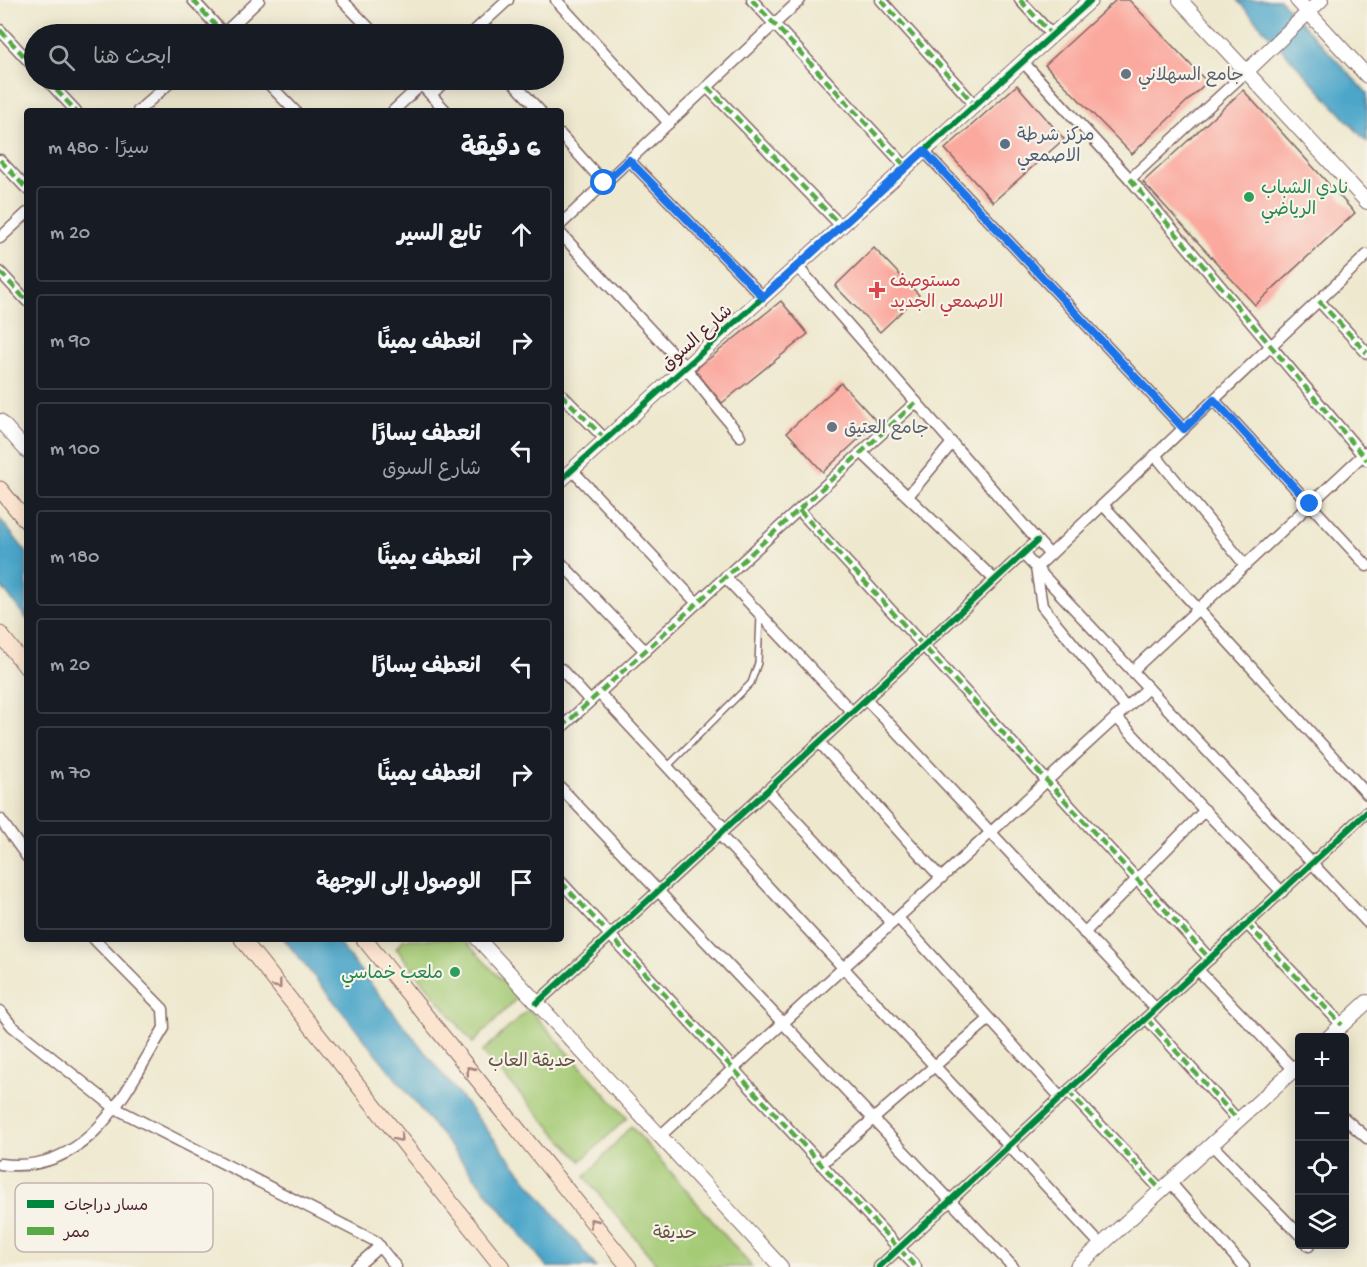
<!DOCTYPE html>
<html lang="ar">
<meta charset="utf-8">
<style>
:root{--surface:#171b24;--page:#20242c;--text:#f1f3f6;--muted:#9ea1a6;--line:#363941}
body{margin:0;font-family:"Gochi Hand","Playpen Sans Arabic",sans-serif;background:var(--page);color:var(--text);direction:rtl}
.controls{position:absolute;right:18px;bottom:18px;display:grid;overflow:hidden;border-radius:6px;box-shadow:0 3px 15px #0003}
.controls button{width:54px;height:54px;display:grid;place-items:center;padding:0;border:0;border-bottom:2px solid var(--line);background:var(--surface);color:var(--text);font:30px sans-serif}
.stop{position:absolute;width:18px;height:18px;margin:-14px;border:4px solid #1a73e8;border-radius:50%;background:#fff}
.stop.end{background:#1a73e8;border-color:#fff;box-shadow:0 2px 6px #0008}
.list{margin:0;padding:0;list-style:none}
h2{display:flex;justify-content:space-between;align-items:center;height:78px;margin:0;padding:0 24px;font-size:26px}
h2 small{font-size:20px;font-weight:400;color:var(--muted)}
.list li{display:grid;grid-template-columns:39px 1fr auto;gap:18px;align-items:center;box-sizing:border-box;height:96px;margin:0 12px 12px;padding:0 12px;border:2px solid var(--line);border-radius:6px}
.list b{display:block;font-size:22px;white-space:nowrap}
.list p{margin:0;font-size:20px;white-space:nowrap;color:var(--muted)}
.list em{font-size:20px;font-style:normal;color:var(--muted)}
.icon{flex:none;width:33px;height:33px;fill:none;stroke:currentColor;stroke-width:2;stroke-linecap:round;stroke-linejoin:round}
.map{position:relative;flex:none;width:1367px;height:1267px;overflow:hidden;direction:ltr}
.search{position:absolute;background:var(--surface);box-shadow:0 3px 15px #0003;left:24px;top:24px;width:540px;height:66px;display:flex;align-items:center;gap:15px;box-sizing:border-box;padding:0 21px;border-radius:33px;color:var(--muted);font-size:22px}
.panel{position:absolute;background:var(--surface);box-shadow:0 3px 15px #0003;left:24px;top:108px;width:540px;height:834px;border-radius:6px;direction:rtl}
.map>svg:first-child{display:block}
.green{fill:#a4ca74;stroke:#777450;stroke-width:1.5}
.water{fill:#4ca6c9;stroke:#4b627a;stroke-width:1.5}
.building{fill:#fba99f}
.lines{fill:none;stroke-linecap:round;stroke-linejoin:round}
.service-casing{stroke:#836564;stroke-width:8}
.minor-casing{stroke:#836564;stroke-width:13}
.tertiary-casing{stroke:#836564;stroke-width:16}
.secondary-casing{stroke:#836564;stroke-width:17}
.service{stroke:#fff;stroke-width:5}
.minor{stroke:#fff;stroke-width:10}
.tertiary{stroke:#fff;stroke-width:14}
.secondary{stroke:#fce5d0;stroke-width:15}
.quiet{stroke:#57aa44;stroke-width:4.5;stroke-dasharray:9 4.5;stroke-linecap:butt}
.cycleway-casing{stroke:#f7f3e8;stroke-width:10}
.cycleway{stroke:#00873e;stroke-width:6}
.oneway{stroke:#a3827e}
.route{stroke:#1a73e8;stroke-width:8}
.worship-dot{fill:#6b7280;stroke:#f7f3e8;stroke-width:2}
.service-dot{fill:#5c6f8a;stroke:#f7f3e8;stroke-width:2}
.leisure-dot{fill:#2e9e5b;stroke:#f7f3e8;stroke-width:2}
.health-dot{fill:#e0444e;stroke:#f7f3e8;stroke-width:2}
.labels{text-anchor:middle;stroke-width:4.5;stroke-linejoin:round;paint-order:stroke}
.worship-label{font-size:18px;fill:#5b616d;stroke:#f7f3e8;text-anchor:start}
.service-label{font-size:18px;fill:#4e5e75;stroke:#f7f3e8;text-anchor:start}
.leisure-label{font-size:18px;fill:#27864d;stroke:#f7f3e8;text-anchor:start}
.health-label{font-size:18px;fill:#be3a42;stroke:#f7f3e8;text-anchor:start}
.street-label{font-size:18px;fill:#4a1f2b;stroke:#f7f3e8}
.park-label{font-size:18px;fill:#655241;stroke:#f7f3e8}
.key{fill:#f7f3e8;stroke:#c3b3af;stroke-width:1.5}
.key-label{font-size:16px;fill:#4a1f2b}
</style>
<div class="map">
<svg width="1367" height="1267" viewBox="0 0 1367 1267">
<rect width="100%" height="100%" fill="#f7f3e8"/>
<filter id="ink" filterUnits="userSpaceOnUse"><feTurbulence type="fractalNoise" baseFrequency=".0167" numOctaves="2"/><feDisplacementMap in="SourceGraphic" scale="12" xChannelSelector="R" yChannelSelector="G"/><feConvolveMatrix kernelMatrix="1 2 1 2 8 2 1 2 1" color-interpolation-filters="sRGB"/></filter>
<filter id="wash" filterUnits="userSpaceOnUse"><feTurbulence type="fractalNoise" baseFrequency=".008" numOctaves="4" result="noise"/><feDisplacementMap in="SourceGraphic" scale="24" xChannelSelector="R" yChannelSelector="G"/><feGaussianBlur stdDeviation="1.35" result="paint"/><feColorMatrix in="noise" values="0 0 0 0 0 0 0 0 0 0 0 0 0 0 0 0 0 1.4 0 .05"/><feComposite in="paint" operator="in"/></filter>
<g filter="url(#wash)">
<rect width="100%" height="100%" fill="#eee8ce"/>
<g class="green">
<path d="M404,939H463L518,997L473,1043L396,948Z"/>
<path d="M529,1009L627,1118L581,1161L482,1052Z"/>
<path d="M631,1126L752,1267H659L585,1177Z"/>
</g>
<g class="water">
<path d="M1237,0H1280L1367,93V142Z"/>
<path d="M0,519L27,553V619L0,585Z"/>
<path d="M284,939H335L596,1267H547Z"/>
</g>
<g id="blocks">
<g class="building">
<path d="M1116,0H1129L1207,82L1132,154L1045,65Z"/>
<path d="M1017,85L1064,139L993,202L945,149Z"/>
<path d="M1243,90L1355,213L1255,305L1143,182Z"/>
<path d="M874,248L919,295L880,332L835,286Z"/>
<path d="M781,301L808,334L722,403L695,370Z"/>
<path d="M841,383L877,422L823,472L787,432Z"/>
</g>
</g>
</g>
<g filter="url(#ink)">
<use href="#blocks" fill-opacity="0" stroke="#836564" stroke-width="1.5"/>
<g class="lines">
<defs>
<path id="service" d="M667,767L751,683L758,663L760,616"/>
<g id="minor">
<path d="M193,0L224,34"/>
<path d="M342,0L375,34"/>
<path d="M556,0L669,123"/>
<path d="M752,0L906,167"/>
<path d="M881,0L975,105"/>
<path d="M1020,0L1052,35"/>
<path d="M0,30L34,67"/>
<path d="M223,34L259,0"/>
<path d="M471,34L508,0"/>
<path d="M1023,62L1130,179L1367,460"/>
<path d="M47,80L76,111"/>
<path d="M265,80L295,111"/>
<path d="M417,80L446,111"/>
<path d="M511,80L540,111"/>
<path d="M707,87L841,226"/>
<path d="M431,95L446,80"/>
<path d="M138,111L173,80"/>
<path d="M393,111L421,85"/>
<path d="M561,135L604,183"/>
<path d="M924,151L1184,429"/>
<path d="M0,160L27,189"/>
<path d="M629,160L763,297"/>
<path d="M1130,179L1246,72"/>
<path d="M561,224L800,0"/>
<path d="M561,234L685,367L740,436"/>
<path d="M0,238L27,213"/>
<path d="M797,266L1050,555"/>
<path d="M0,272L27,301"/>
<path d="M1319,301L1367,353"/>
<path d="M561,394L605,439"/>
<path d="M1214,400L1367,566"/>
<path d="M861,452L995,580"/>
<path d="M1155,455L1245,565"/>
<path d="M572,470L697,603"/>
<path d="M908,496L952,443"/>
<path d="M1103,505L1367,794"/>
<path d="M799,510L1210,959"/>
<path d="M1023,554L1367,922"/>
<path d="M561,563L645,651"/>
<path d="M725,577L852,712"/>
<path d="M561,669L590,701"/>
<path d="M1132,671L1366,452"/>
<path d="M599,693L725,829"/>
<path d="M866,699L1156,1009"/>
<path d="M1126,708L1042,606L1036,568L1367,255"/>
<path d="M1116,717L1282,892"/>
<path d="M561,728L916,402"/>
<path d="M819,742L941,878"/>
<path d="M561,788L1013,1267"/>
<path d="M767,790L892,923"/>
<path d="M0,819L27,857"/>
<path d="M719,834L1101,1245"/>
<path d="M561,882L916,1267"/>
<path d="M898,918L1061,1098"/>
<path d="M1247,924L1342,1025"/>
<path d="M1084,933L1205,810"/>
<path d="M1198,970L1300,1076"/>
<path d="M537,1003L1037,541"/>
<path d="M0,1011L12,1026L115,1108L375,1241L396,1267"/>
<path d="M1147,1019L1238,1120"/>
<path d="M1068,1091L1161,1190"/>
<path d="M1344,1118L1367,1138"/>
<path d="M660,1136L1148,688"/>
<path d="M1211,1144L1300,1235"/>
<path d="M0,1164C90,1176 125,1092 164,1028L163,1009L94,939"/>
<path d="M821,1164L988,1020"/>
<path d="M1170,1182L1244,1267"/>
<path d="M1308,1244L1309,1246"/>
<path d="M356,1267L380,1246"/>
<path d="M879,1267L1367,812"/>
</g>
<g id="tertiary">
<path d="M1180,0L1367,202"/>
<path d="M1297,0L1367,76"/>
<path d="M1246,72L1321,0"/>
<path d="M0,421L27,451"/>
<path d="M561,480L1091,0"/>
<path d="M478,939L781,1267"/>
<path d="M1328,1038L1367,1002"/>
<path d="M1077,1267L1300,1064"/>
</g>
<g id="secondary">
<path d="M0,489L27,522"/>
<path d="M0,634L27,668"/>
<path d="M242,939L502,1267"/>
<path d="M364,939L629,1267"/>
</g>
</defs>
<use href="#service" class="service-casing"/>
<use href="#minor" class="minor-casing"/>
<use href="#tertiary" class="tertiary-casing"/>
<use href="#secondary" class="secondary-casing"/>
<use href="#service" class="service"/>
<use href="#minor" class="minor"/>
<use href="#tertiary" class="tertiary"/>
<use href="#secondary" class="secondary"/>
<g class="quiet">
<path d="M193,0L223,34"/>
<path d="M752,0L906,167"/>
<path d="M881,0L975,105"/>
<path d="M1020,0L1052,35"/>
<path d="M0,30L34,67"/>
<path d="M47,80L76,111"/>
<path d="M707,87L841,226"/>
<path d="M0,160L27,189"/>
<path d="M1130,179L1367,460"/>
<path d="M0,272L27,301"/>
<path d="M1319,301L1367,353"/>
<path d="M561,394L605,439"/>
<path d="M799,510L1210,959"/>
<path d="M561,728L916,402"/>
<path d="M561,882L916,1267"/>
<path d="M1247,924L1342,1025"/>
<path d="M1147,1019L1238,1120"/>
<path d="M1068,1091L1161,1190"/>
</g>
<defs>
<g id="cycleway">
<path d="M561,480L1091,0"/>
<path d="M537,1003L1037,541"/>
<path d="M879,1267L1367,812"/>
</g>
</defs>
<use href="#cycleway" class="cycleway-casing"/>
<use href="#cycleway" class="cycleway"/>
</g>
<defs><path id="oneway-chevron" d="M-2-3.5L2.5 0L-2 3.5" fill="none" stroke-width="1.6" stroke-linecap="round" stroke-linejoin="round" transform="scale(1.5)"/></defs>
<g class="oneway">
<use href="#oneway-chevron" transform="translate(278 985) rotate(52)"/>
<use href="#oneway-chevron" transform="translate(470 1070) rotate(-129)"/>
<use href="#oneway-chevron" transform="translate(399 1138) rotate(52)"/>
<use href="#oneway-chevron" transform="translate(593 1222) rotate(-129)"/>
</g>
</g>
<g class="lines" filter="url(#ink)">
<path class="route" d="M604,183L629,160L763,297L924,151L1184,429L1214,400L1310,504"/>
</g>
<g class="worship-dot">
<circle cx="1126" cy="74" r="6"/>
<circle cx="832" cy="427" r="6"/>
</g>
<circle class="service-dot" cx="1005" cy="144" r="6"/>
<g class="leisure-dot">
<circle cx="1249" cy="197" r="6"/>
<circle cx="455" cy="972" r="6"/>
</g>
<path class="health-dot" d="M874 281h6v6h6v6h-6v6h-6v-6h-6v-6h6z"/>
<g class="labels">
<g class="worship-label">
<text x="1138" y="80">جامع السهلاني</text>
<text x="844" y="433">جامع العتيق</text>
</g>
<g class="service-label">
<text x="1017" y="140">مركز شرطة<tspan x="1017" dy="21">الاصمعي</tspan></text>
</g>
<g class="leisure-label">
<text x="1261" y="193">نادي الشباب<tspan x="1261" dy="21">الرياضي</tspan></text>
<text x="443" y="978" text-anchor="end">ملعب خماسي</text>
</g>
<g class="health-label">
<text x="890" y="286">مستوصف<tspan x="890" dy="21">الاصمعي الجديد</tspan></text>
</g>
<g class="street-label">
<text transform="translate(696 337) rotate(-42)" y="6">شارع السوق</text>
</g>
<g class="park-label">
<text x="532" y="1066">حديقة العاب</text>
<text x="675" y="1238">حديقة</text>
</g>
</g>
<rect x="15" y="1183" width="198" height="69" rx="9" class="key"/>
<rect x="27" y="1200" width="27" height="8" fill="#00873e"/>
<rect x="27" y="1227" width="27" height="8" fill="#57aa44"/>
<g class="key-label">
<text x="64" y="1210">مسار دراجات</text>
<text x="64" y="1237">ممر</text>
</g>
</svg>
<div class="controls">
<button>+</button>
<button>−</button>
<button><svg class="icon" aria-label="locate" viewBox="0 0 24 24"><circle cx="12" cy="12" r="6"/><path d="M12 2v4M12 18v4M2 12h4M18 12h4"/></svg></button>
<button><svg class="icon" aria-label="layers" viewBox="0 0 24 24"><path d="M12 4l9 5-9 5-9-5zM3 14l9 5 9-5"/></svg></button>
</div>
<div class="stop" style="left:604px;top:183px"></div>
<div class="stop end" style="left:1310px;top:504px"></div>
<div class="search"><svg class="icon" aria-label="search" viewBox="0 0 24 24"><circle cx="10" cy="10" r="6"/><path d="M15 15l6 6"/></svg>ابحث هنا</div>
<section class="panel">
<h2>6 دقيقة<small>سيرًا · 480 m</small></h2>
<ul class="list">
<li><svg class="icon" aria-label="ahead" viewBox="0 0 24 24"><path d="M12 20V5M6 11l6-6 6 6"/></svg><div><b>تابع السير</b></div><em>20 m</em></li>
<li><svg class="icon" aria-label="right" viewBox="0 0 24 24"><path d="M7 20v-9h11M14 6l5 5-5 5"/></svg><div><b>انعطف يمينًا</b></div><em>90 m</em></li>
<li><svg class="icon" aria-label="left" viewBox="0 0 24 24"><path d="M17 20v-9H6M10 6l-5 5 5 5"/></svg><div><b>انعطف يسارًا</b><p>شارع السوق</p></div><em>100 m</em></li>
<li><svg class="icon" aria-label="right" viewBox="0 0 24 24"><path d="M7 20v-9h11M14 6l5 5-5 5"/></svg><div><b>انعطف يمينًا</b></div><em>180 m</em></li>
<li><svg class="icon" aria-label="left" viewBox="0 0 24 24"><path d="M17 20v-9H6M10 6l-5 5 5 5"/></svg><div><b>انعطف يسارًا</b></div><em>20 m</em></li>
<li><svg class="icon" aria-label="right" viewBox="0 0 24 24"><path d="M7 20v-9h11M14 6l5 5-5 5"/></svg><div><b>انعطف يمينًا</b></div><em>70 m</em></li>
<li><svg class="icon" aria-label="arrive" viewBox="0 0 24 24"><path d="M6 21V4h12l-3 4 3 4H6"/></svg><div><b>الوصول إلى الوجهة</b></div></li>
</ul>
</section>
</div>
